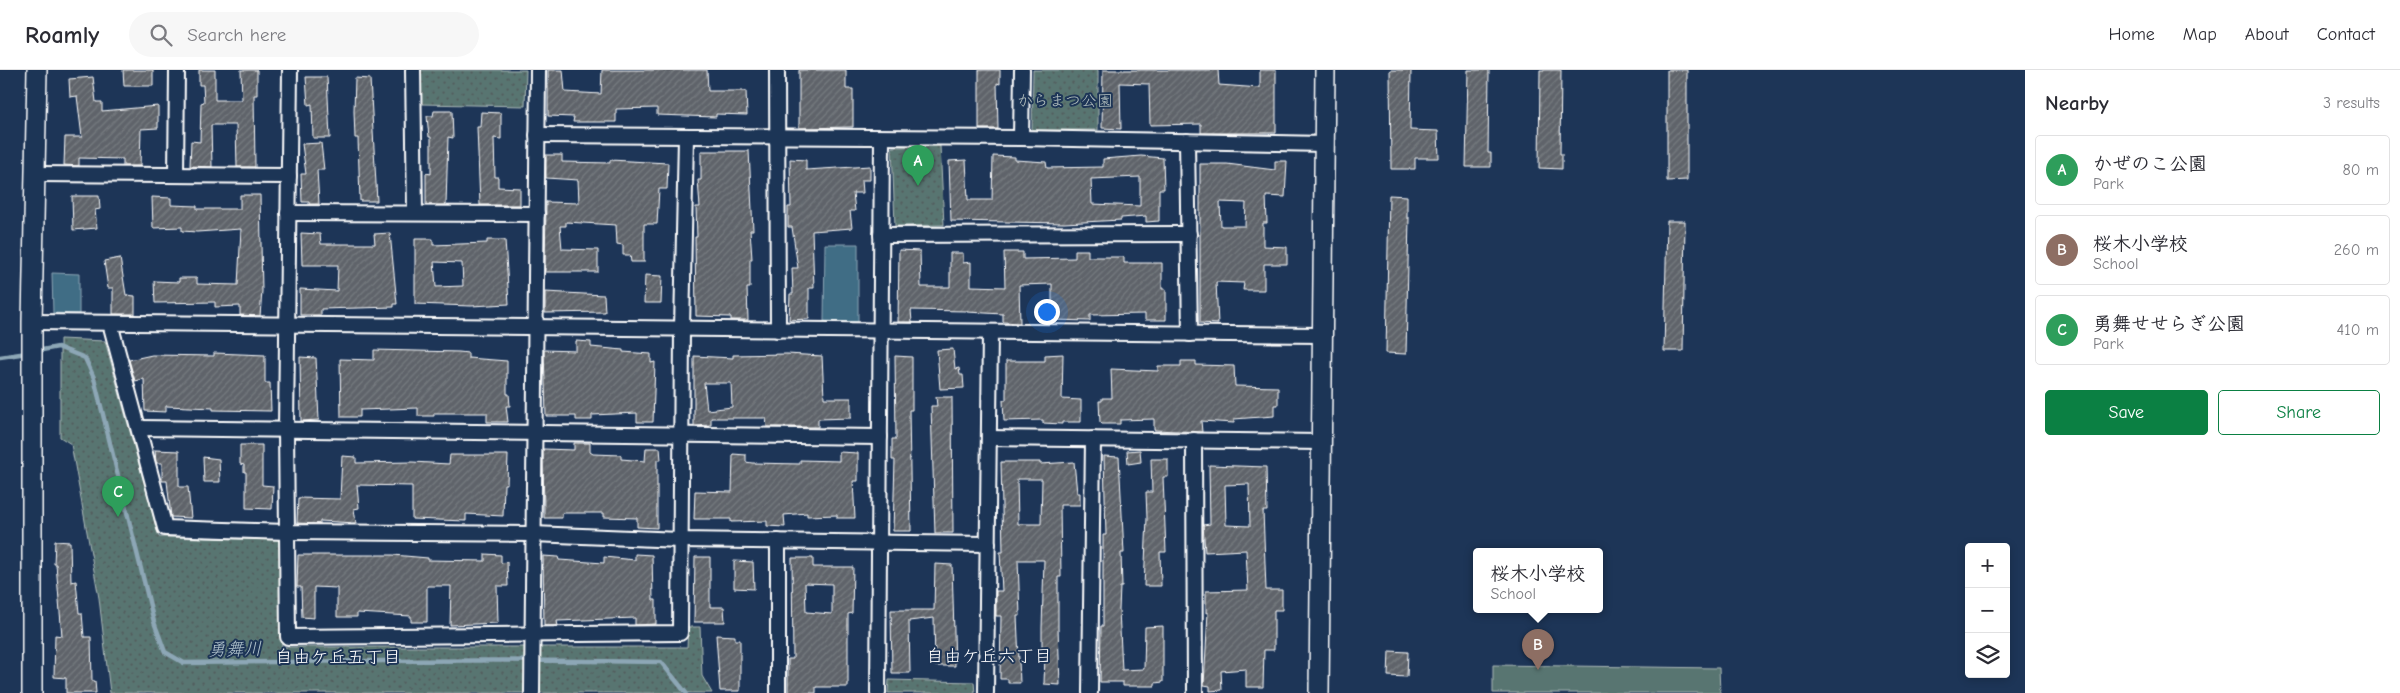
<!DOCTYPE html>
<meta charset="utf-8">
<style>
:root{--surface:#fff;--page:#f7f7f7;--text:#2b2b33;--muted:#7c7c81;--line:#e1e1e2;--accent:#0b8043}
body{margin:0;font-family:"Comic Neue","Klee One",sans-serif;background:var(--page);color:var(--text)}
.controls{position:absolute;right:15px;bottom:15px;display:grid;overflow:hidden;border-radius:5px;box-shadow:0 2px 8px #0003}
.controls button{width:45px;height:45px;display:grid;place-items:center;padding:0;border:0;border-bottom:1px solid var(--line);background:var(--surface);color:var(--text);font:25px sans-serif}
.you{position:absolute;left:1046px;top:241px;width:18px;height:18px;margin:-12px;border:4px solid #fff;border-radius:50%;background:#1a73e8;box-shadow:0 0 0 8px #1a73e833}
.badge{display:grid;place-items:center;width:32px;height:32px;border-radius:50%;background:var(--accent);color:#fff;font-size:16px;font-weight:700}
.pin{position:absolute;translate:-50% -41px;filter:drop-shadow(0 1px 2px #0008)}
.pin::after{content:'';position:absolute;top:26px;width:18px;height:15px;background:inherit;clip-path:polygon(0 0,100% 0,50% 100%)}
.popup{position:absolute;left:1473px;top:478px;width:130px;height:65px;box-sizing:border-box;display:grid;place-content:center;border-radius:5px;background:var(--surface);filter:drop-shadow(0 1px 4px #0005);font-size:16px;white-space:nowrap;color:var(--muted)}
.popup b{font-size:19px;color:var(--text)}
.popup::after{content:'';position:absolute;left:50%;top:100%;margin-left:-10px;border:10px solid transparent;border-top-color:var(--surface)}
.list{margin:0;padding:0;list-style:none}
h2{display:flex;justify-content:space-between;align-items:center;height:65px;margin:0;padding:0 20px;font-size:21px}
h2 small{font-size:16px;font-weight:400;color:var(--muted)}
.list li{display:grid;grid-template-columns:32px 1fr auto;gap:15px;align-items:center;box-sizing:border-box;height:70px;margin:0 10px 10px;padding:0 10px;border:1px solid var(--line);border-radius:5px}
.list b{display:block;font-size:19px;white-space:nowrap}
.list p{margin:0;font-size:16px;white-space:nowrap;color:var(--muted)}
.list em{font-size:16px;font-style:normal;color:var(--muted)}
.actions{display:flex;gap:10px;padding:15px 20px}
.actions a{flex:1;padding:11px 0;border:1px solid var(--accent);border-radius:5px;text-align:center;font-size:18px;color:var(--accent)}
.actions .main{background:var(--accent);color:#fff}
.icon{flex:none;width:28px;height:28px;fill:none;stroke:currentColor;stroke-width:2;stroke-linecap:round;stroke-linejoin:round}
.map{position:relative;flex:none;width:2025px;height:623px;overflow:hidden}
header{display:flex;align-items:center;gap:30px;box-sizing:border-box;height:70px;padding:0 25px;background:var(--surface);border-bottom:1px solid var(--line)}
header strong{font-size:24px}
nav{display:flex;gap:28px;margin-inline-start:auto;font-size:18px}
.search{width:350px;height:45px;background:var(--page);display:flex;align-items:center;gap:12px;box-sizing:border-box;padding:0 18px;border-radius:28px;color:var(--muted);font-size:19px}
main{display:flex}
aside{flex:1;background:var(--surface)}
.map>svg:first-child{display:block}
.grass{fill:#597471;stroke:#acbab8}
.park{fill:url(#park-dots);stroke:#acbab8}
.water{fill:#416d85;stroke:#8da7b6}
.lines{fill:none;stroke-linecap:round;stroke-linejoin:round}
.stream{stroke:#8da7b6;stroke-width:4.5}
.building{fill:url(#building-hatch);stroke:#fff;fill-rule:evenodd}
.street-casing{stroke:#fff;stroke-width:18}
.secondary-casing{stroke:#fff;stroke-width:22}
.street{stroke:#1d3557;stroke-width:14}
.secondary{stroke:#1d3557;stroke-width:19}
.labels{text-anchor:middle;stroke-width:4;stroke-linejoin:round;paint-order:stroke}
.park-label{font-size:16px;fill:#b4c0bf;stroke:#1d3557}
.water-label{font-size:18px;font-style:italic;fill:#b3c5ce;stroke:#1d3557}
.neighbourhood-label{font-size:18px;fill:#fff;stroke:#1d3557}
</style>
<header>
<strong>Roamly</strong>
<div class="search"><svg class="icon" aria-label="search" viewBox="0 0 24 24"><circle cx="10" cy="10" r="6"/><path d="M15 15l6 6"/></svg>Search here</div>
<nav><a>Home</a><a>Map</a><a>About</a><a>Contact</a></nav>
</header>
<main>
<div class="map">
<svg width="2025" height="623" viewBox="0 0 2025 623">
<defs>
<pattern id="park-dots" width="8" height="8" patternUnits="userSpaceOnUse" patternTransform="scale(1.25)"><rect width="8" height="8" fill="#597471"/><path d="M2 2h.1M6 6h.1" fill="none" stroke="#515c5b" stroke-width="1.8" stroke-linecap="round"/></pattern>
<pattern id="building-hatch" width="6" height="6" patternUnits="userSpaceOnUse" patternTransform="scale(1.25)"><rect width="6" height="6" fill="#5f646a"/><path d="M-1 1l2-2M0 6l6-6M5 7l2-2" fill="none" stroke="#777b80"/></pattern>
</defs>
<rect width="100%" height="100%" fill="#1d3557"/>
<filter id="ink" filterUnits="userSpaceOnUse"><feTurbulence type="fractalNoise" baseFrequency=".02" numOctaves="2"/><feDisplacementMap in="SourceGraphic" scale="10" xChannelSelector="R" yChannelSelector="G"/><feConvolveMatrix kernelMatrix="1 2 1 2 8 2 1 2 1" color-interpolation-filters="sRGB"/></filter>
<g filter="url(#ink)">
<path class="grass" d="M1493,595L1719,598L1720,623H1493Z"/>
<g class="park">
<path d="M420,0H526L525,36L420,34Z"/>
<path d="M1033,0H1098V60H1032Z"/>
<path d="M940,76L944,155L895,156L892,77Z"/>
<path d="M60,269L105,271L159,467L279,470L282,577H687L688,557H700L702,606L712,623H110L99,528L71,374L60,367Z"/>
<path d="M889,610L974,612L975,623H888Z"/>
</g>
<g class="water">
<path d="M825,174H858V252L824,251Z"/>
<path d="M52,203L79,204V244L53,243Z"/>
</g>
<g class="lines">
<g class="stream">
<path d="M37,281L58,277L85,288L94,308L154,552L165,582L184,593C343,591 502,589 661,592L686,623"/>
<path d="M0,287L27,283"/>
</g>
</g>
<g class="building">
<path d="M123,0H153V16H124Z"/>
<path d="M199,0H215V30H242L241,0H257V25H254L255,97H237L236,55H211L212,97L190,96L191,71L200,72L201,33L204,32L203,15H199Z"/>
<path d="M548,0H563L565,22L601,24L602,0H707L708,21H746L747,45L716,44V47L657,45V38L616,39V52H573L574,47L548,46Z"/>
<path d="M799,0H846V19H853V57L799,58Z"/>
<path d="M979,0H1000V14L997,13L998,59H979Z"/>
<path d="M1103,0H1218L1219,15L1260,18V0H1276V63H1201V54L1150,55L1149,14L1120,13L1121,59L1102,58Z"/>
<path d="M1390,0H1411L1410,60L1438,61L1439,88H1415V99H1391Z"/>
<path d="M1468,0H1489L1488,83H1491V97H1466Z"/>
<path d="M1540,0H1561L1560,84H1562V99L1539,98Z"/>
<path d="M1667,0H1687V110L1667,111Z"/>
<path d="M93,7L96,32H102V41L158,36V58L141,59L140,96H123V89L79,88V96L64,95L65,67H82L77,26L70,27L69,9Z"/>
<path d="M306,7H327L330,68H313L312,34L308,35Z"/>
<path d="M355,8L370,9L377,131H360L358,68H355L354,41Z"/>
<path d="M434,41H452L453,68L448,67L446,135H426V103L431,104V67H429L427,46H433Z"/>
<path d="M481,42L501,43V69L494,68L495,107H498V117L520,118V135H480L477,57H480Z"/>
<path d="M321,73L324,100H317L319,134H309V132H302L301,104H306L302,74Z"/>
<path d="M701,81H749L753,160H750L752,189H750V218H747L748,250H731V247L696,246L695,167H697L696,137H700L698,110H701Z"/>
<path d="M546,85H562V92L610,93V90L668,93L667,119H659L657,154H644V192H631L630,185H623V175L617,174L616,155L566,152V156H560L562,179L598,180V202H545L546,132L579,133L578,110L546,108Z"/>
<path d="M993,86L1015,87V90L1046,92L1047,98L1103,97V89L1141,86L1163,88L1164,119H1159V151L1146,152V146L1121,148V150L1064,153L951,151L949,91L966,90L968,130H992ZM1140,107V136L1092,134L1091,109Z"/>
<path d="M790,89L806,90V100L870,96V110H862L863,123H853L855,141H850L852,158L812,161L814,218H809V249L789,250L790,224H793L792,198H798L792,157H788V137H791Z"/>
<path d="M1275,91H1287L1285,127L1266,126L1267,153H1263V176L1287,177V194H1264V220H1243L1244,213L1216,212L1218,254L1200,253V94H1227L1275,100ZM1220,132L1246,133L1245,156H1221Z"/>
<path d="M240,125H260L262,221L260,246L240,245V236L215,237V232L155,233L154,211L179,212V208H197V214L238,215L241,159L197,162L182,161V157L153,158L152,127L171,128V135L197,136V139H240Z"/>
<path d="M1389,125L1407,126V148H1409L1406,284L1386,283Z"/>
<path d="M72,126H99L100,139L95,140L97,158L73,160Z"/>
<path d="M1667,151H1685L1683,281H1664Z"/>
<path d="M301,163L320,164L321,174H375L374,164L390,163L397,234H394V237L321,239V245H300V219L337,221L338,195H302Z"/>
<path d="M415,169H433V175L487,173V170H505L509,234L471,236L415,234ZM434,192L462,193L463,216L436,217Z"/>
<path d="M899,180L920,181L921,217H950V183H963V193L971,192V216L1005,217L1004,182H1023V189L1075,188V180H1088V187H1124V193H1162V219H1166V250H1145V244L1090,245V251L1052,250V214L1019,215L1020,253L1003,252V244L967,242V241L911,240L912,252H898Z"/>
<path d="M120,188L126,225L135,226V244H113V218H108L104,191Z"/>
<path d="M645,205L662,206L661,233H644Z"/>
<path d="M545,222L604,225L605,242L545,243Z"/>
<path d="M576,271L591,272V277L623,280V282L651,284V293L655,292L653,352H637V343L592,345V350H576V346H546L544,280L576,281Z"/>
<path d="M953,279L955,299L959,298L960,305H963L964,318L940,319L937,280Z"/>
<path d="M374,280L459,282L468,283V288L507,291V324H509L510,336H506L508,352H487V343H434V346H418V338L360,340V347H341L340,289L374,290Z"/>
<path d="M214,283L265,285V313H270L271,341L213,340V338L166,336V342L145,341L144,309L135,311L129,290L152,285L214,286Z"/>
<path d="M787,284L822,286L824,328H851V348L818,349V357H767L766,348H711V355L694,356V286L733,288V285ZM704,313H731L732,337L707,340Z"/>
<path d="M1063,284L1062,329L1081,330V352H1062V354L1043,353V350L1004,351L1003,330H1006V291H1045V285Z"/>
<path d="M895,286L912,287V340H909L911,461H893L895,390H892V369H896Z"/>
<path d="M300,287L316,288L319,350L301,351Z"/>
<path d="M1181,291H1196V295L1234,296L1235,316L1278,317V335H1274V346L1234,349V353L1201,351L1202,362L1154,360V349L1120,350V354H1102L1100,352L1099,331H1102V328H1112L1111,299L1158,301V296H1181Z"/>
<path d="M936,327H952L953,463H935L931,336H937Z"/>
<path d="M574,373H590V382L593,384L621,385V389L645,391L646,378H660L661,390H657V458L637,457V448L604,447V443H562V448H544L543,379L574,380Z"/>
<path d="M240,375H262V415L273,416L272,439L246,438V402H244V395L240,394Z"/>
<path d="M155,380L179,381V417H188L191,448L171,447L167,411H162V393H156Z"/>
<path d="M1140,380L1141,392L1128,394L1127,381Z"/>
<path d="M839,382L858,383V411H853L855,448H837V445L807,446V443L784,445L785,457L767,456V451L731,452V449H694L695,421L732,422L733,384L746,385V392L752,393L800,394V390L839,391Z"/>
<path d="M450,385H508L507,414H504L503,446L466,444V451L412,449V416L357,415L359,438L354,439L356,453L320,451V454L297,453L298,428L340,429L342,386L356,387V393L412,392L449,394Z"/>
<path d="M1104,386L1119,387L1124,483H1121L1122,517H1120L1119,540L1122,600L1144,599L1145,557L1163,556V612L1155,613V616H1123V612H1100L1101,556H1103V465H1106Z"/>
<path d="M203,387L219,389L220,412H204Z"/>
<path d="M1151,389H1168V407H1163L1166,482H1160L1161,516H1144L1147,448L1146,422H1152Z"/>
<path d="M1001,392H1040V394L1074,392L1077,423H1080V435H1060L1061,507H1058V558L1060,615L1044,614L1045,584H1042V558L1044,490H1018L1020,546H1017L1020,613H1008V609H1000L1001,546H996V521H1002L1000,482H1003ZM1017,409H1042L1041,454H1018Z"/>
<path d="M1209,395L1266,397L1267,441H1263L1266,520H1282V540H1274V580H1264L1263,617H1246V599L1221,601L1222,620L1210,621V616L1204,615L1208,542L1206,543V521L1248,520L1246,480L1205,482L1203,455L1210,454ZM1249,414L1250,456L1226,455L1225,415Z"/>
<path d="M55,471L70,472L71,512L76,511L79,543H82L84,567H91L92,611H95L96,623H66V608L54,607L55,565L62,566L56,494H54Z"/>
<path d="M485,484L501,485V493L507,492L508,516H497L498,553L450,555L451,516H427V552H411V546L357,543V547H337V518L314,517V548L302,547L301,517H297L298,485H393L428,488V490L485,491Z"/>
<path d="M635,484L652,485L653,530H656V554L635,555V548L557,551L558,556H544L543,486L558,487L559,490L604,493V487L635,490Z"/>
<path d="M695,487H710V537H724L725,552H694Z"/>
<path d="M792,488H813V497H853L852,543L848,544V617H816V623H788V589H793ZM805,513L832,514V544L806,542Z"/>
<path d="M734,491L753,492L754,519L734,518Z"/>
<path d="M935,494L952,495L955,596H935L934,548L909,551L910,603H892L891,540H934Z"/>
<path d="M716,565L735,566V570H740V621H720Z"/>
<path d="M1389,581L1408,582L1407,607L1388,606Z"/>
</g>
<g class="lines">
<defs>
<g id="street">
<path d="M290,0L286,359L288,567L680,563L682,259L686,67"/>
<path d="M413,0L415,143"/>
<path d="M777,0L778,260"/>
<path d="M537,65L1021,68L1324,74"/>
<path d="M1021,68L1022,0"/>
<path d="M1187,71L1190,264"/>
<path d="M36,104L289,106"/>
<path d="M176,105L177,0"/>
<path d="M288,143L537,144"/>
<path d="M881,165L1189,164"/>
<path d="M32,252L1323,265"/>
<path d="M110,253L165,458L287,462L533,464L680,470L988,474"/>
<path d="M139,358L880,367"/>
<path d="M989,368L1321,372"/>
<path d="M1194,370L1195,623"/>
<path d="M532,623L538,0"/>
<path d="M778,623V471"/>
<path d="M878,623L882,68"/>
<path d="M986,623L990,262"/>
<path d="M1090,623L1093,369"/>
</g>
<g id="secondary">
<path d="M32,623V252L37,0"/>
<path d="M1319,623L1325,0"/>
</g>
</defs>
<use href="#street" class="street-casing"/>
<use href="#secondary" class="secondary-casing"/>
<use href="#street" class="street"/>
<use href="#secondary" class="secondary"/>
</g>
</g>
<g class="labels">
<g class="park-label">
<text x="1065" y="36">からまつ公園</text>
</g>
<g class="water-label">
<text transform="translate(235 579) rotate(-1)" y="6">勇舞川</text>
</g>
<g class="neighbourhood-label">
<text x="989" y="592">自由ケ丘六丁目</text>
<text x="338" y="593">自由ケ丘五丁目</text>
</g>
</g>
</svg>
<div class="controls">
<button>+</button>
<button>−</button>
<button><svg class="icon" aria-label="layers" viewBox="0 0 24 24"><path d="M12 4l9 5-9 5-9-5zM3 14l9 5 9-5"/></svg></button>
</div>
<div class="you"></div>
<div class="pin badge" style="left:918px;top:116px;background:#2e9e5b">A</div>
<div class="pin badge" style="left:1538px;top:600px;background:#8d6e63">B</div>
<div class="popup"><b>桜木小学校</b>School</div>
<div class="pin badge" style="left:118px;top:447px;background:#2e9e5b">C</div>
</div>
<aside>
<h2>Nearby<small>3 results</small></h2>
<ul class="list">
<li><span class="badge" style="background:#2e9e5b">A</span><div><b>かぜのこ公園</b><p>Park</p></div><em>80 m</em></li>
<li><span class="badge" style="background:#8d6e63">B</span><div><b>桜木小学校</b><p>School</p></div><em>260 m</em></li>
<li><span class="badge" style="background:#2e9e5b">C</span><div><b>勇舞せせらぎ公園</b><p>Park</p></div><em>410 m</em></li>
</ul>
<div class="actions"><a class="main">Save</a><a>Share</a></div>
</aside>
</main>
